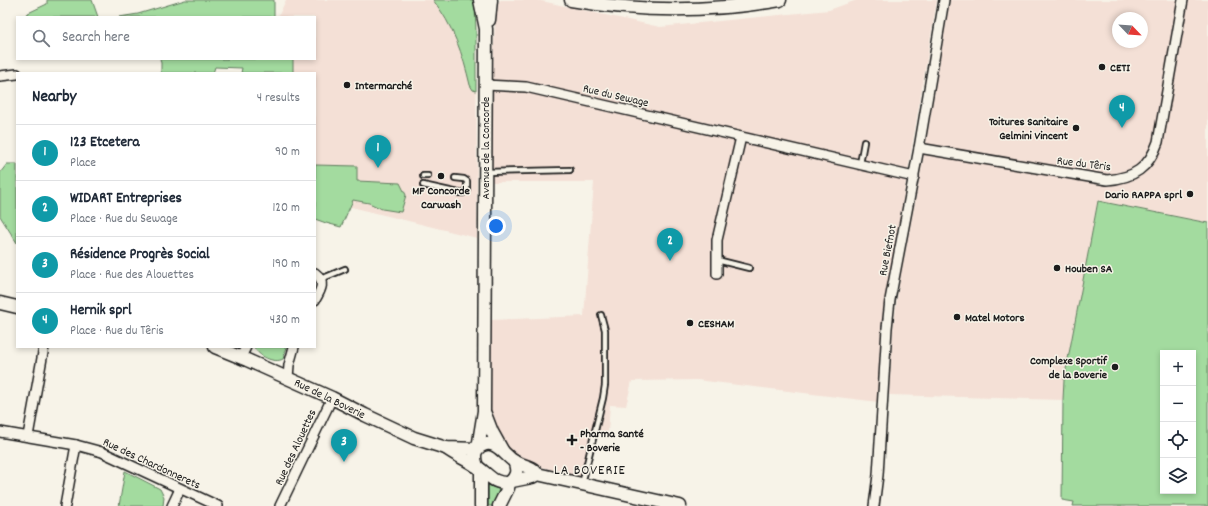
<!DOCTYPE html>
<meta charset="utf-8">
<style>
:root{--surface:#fff;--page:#f2f2f3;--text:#1f2937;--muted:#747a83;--line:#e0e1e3;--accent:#1a73e8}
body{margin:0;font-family:Dekko,sans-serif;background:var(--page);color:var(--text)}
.controls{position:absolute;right:12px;bottom:12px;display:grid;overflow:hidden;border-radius:0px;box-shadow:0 2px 6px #0003}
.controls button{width:36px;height:36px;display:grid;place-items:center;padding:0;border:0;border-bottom:1px solid var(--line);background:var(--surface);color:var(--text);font:20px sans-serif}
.compass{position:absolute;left:1112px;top:12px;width:36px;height:36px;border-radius:50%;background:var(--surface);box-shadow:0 2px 6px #0003;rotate:115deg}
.you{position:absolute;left:496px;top:226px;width:14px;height:14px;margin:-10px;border:3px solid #fff;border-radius:50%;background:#1a73e8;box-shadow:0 0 0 6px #1a73e833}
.badge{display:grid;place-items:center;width:26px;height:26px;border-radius:50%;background:var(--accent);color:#fff;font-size:13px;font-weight:700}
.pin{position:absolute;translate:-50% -33px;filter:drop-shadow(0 1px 2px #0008)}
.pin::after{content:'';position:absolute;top:21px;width:14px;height:12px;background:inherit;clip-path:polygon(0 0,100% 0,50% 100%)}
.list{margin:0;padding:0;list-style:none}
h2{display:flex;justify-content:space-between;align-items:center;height:52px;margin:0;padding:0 16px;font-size:17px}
h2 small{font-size:13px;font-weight:400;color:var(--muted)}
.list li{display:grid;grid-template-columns:26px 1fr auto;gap:12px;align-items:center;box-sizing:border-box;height:56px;padding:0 16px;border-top:1px solid var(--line)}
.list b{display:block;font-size:15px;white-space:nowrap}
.list p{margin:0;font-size:13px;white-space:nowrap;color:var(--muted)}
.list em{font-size:13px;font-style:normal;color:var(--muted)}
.icon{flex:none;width:22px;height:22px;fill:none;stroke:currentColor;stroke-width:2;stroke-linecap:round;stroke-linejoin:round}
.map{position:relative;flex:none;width:1208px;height:506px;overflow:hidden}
.search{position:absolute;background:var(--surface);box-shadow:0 2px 6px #0003;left:16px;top:16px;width:300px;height:44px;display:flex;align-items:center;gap:10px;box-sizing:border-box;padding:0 14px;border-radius:0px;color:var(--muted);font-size:15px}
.panel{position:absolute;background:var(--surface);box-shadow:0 2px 6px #0003;left:16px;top:72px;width:300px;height:276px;border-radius:0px}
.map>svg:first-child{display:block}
.built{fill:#f4e0d6;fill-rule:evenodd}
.green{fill:#a3db9f;stroke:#607c5e;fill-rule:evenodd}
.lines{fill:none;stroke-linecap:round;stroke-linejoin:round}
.service-casing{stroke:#1c1c1c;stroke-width:8}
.minor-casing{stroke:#1c1c1c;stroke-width:12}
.tertiary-casing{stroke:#1c1c1c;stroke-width:15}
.service{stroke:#f7f3e8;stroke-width:4.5}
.minor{stroke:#f7f3e8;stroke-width:9}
.tertiary{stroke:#f7f3e8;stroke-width:12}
.poi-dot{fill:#1c1c1c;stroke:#f7f3e8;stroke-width:1.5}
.labels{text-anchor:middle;stroke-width:3;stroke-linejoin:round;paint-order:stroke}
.poi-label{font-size:12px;font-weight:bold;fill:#1c1c1c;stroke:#f7f3e8;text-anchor:start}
.street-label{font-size:12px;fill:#1c1c1c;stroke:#f7f3e8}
.quarter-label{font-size:14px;letter-spacing:1px;fill:#1c1c1c;stroke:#f7f3e8}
</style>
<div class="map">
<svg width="1208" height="506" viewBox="0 0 1208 506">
<rect width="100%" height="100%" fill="#f7f3e8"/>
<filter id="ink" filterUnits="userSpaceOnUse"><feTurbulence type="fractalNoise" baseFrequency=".025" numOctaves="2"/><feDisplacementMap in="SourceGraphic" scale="8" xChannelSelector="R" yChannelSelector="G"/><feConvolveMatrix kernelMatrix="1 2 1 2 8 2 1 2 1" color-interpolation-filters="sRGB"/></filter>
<g filter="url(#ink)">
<g class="built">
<path d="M286,0H471L474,3L476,14L477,238L315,198V73H252L259,59H315V17H278Z"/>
<path d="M501,0H537L660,27L829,10L857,0H937L883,316L878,402L697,380L632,381L626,406L610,405L608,432L606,433L601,431L598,433L593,445L585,478L534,465L511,452L502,442L490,411V320L584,316L594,182H491V117L495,21L499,1Z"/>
<path d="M950,0H1208V223L1098,201L1064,380L1063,400L889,395L893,331L899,285L922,166ZM1118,18H1142V42H1118Z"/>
</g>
<g class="green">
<path d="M47,0H92L98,17H27L26,14L47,4Z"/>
<path d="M185,0H274V17H119L138,14Z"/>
<path d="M433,0H474L475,7L476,31V91L473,90L470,85C463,55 453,25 433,0Z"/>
<path d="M160,59H293V73H241L242,68L215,67L213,73H161V63Z"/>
<path d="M7,164H17V243L0,216V173Z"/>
<path d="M315,165L357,166V181L400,183L406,195L401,212L382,209L369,203L353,200L341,227L326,223L315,219Z"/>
<path d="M1098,201L1208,223V506H1073L1074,502L1062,500L1063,400L1064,380ZM1163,353H1193V491H1163Z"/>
<path d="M254,347H287L283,359C274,364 258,356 254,347Z"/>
<path d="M125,471L160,489L164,497L163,506H119Z"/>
<path d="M488,485L501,490L492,506H488Z"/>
</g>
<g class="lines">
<defs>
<g id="service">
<path d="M860,164L864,142"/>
<path d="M486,172L570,170"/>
<path d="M423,176H428"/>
<path d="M423,185L459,193H463L467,189V181L464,179L455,178"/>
<path d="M717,260L749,268"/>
<path d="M321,279L345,269"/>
<path d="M582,484L603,398L605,385V330L601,315"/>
</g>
<g id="minor">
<path d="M0,76L17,74"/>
<path d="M485,85L526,87L914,177"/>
<path d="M919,148L1107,180C1134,178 1149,168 1158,142L1183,0"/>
<path d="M315,273C326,281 321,290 315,300"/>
<path d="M717,274V240L741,137"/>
<path d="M241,357L246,347"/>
<path d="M288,378L289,365L294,347"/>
<path d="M0,432L76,445L102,452L218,506"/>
<path d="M28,436L44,347"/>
<path d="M65,506L76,445"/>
<path d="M172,506L180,489"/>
<path d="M280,506L332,398"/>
<path d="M874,506L878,475L887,328L890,300L919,148L944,0"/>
</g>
<g id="tertiary">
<path d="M571,0C639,12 711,12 780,0"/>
<path d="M489,20L491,0"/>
<path d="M0,303L17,307"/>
<path d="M215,347L247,360L332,398L365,415L414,438L446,448L477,449"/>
<path d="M485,414L492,432L502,450"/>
<path d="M446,448C455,455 466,459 476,466C489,474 492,484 509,483C517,477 518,470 514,461"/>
<path d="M478,448L484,411L486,29L480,0"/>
<path d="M477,466C475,461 474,456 476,451C478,448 480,446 483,445C496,439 506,457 515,462C523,466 533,466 537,474L680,506"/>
<path d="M481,470V506"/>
<path d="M512,481L532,477L537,474"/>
<path d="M499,506L508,488L509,483"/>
</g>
</defs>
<use href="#service" class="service-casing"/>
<use href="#minor" class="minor-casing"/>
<use href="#tertiary" class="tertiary-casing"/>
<use href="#service" class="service"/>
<use href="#minor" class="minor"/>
<use href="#tertiary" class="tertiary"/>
</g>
</g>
<g class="poi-dot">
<circle cx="1102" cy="67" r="4"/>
<circle cx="347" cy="85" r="4"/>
<circle cx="1076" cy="128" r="4"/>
<circle cx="441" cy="176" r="4"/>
<circle cx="1190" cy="194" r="4"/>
<circle cx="1057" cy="268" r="4"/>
<circle cx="957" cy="317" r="4"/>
<circle cx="690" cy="323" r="4"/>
<circle cx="1115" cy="367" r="4"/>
<path d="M570 434h4v4h4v4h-4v4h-4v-4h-4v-4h4z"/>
</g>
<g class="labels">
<g class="poi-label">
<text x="1110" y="71">CETI</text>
<text x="355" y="89">Intermarché</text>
<text x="1068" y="125" text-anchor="end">Toitures Sanitaire<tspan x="1068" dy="14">Gelmini Vincent</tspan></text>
<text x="441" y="194" text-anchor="middle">MF Concorde<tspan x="441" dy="14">Carwash</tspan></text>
<text x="1182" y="198" text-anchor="end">Dario RAPPA sprl</text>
<text x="1065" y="272">Houben SA</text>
<text x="965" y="321">Matel Motors</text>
<text x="698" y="327">CESHAM</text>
<text x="1107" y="364" text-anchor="end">Complexe Sportif<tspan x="1107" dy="14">de la Boverie</tspan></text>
<text x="580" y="437">Pharma Santé<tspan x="580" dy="14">- Boverie</tspan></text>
</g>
<g class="street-label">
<text transform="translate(616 95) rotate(13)" y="4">Rue du Sewage</text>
<text transform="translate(485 148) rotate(-90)" y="4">Avenue de la Concorde</text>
<text transform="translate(1084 163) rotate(7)" y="4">Rue du Têris</text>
<text transform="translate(887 250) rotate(-79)" y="4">Rue Biefnot</text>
<text transform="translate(330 398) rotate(26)" y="4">Rue de la Boverie</text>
<text transform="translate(295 447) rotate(-65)" y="4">Rue des Alouettes</text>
<text transform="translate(152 463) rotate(25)" y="4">Rue des Chardonnerets</text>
</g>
<g class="quarter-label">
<text x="590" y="474">LA BOVERIE</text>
</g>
</g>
</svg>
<div class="controls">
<button>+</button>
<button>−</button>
<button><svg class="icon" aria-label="locate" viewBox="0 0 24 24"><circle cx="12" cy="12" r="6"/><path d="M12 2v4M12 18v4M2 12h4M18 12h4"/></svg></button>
<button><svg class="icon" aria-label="layers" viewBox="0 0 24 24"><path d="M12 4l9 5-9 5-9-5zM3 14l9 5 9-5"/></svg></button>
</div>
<svg class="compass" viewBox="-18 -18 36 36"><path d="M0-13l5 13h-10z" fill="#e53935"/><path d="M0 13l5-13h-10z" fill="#747a83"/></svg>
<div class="you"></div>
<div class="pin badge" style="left:378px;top:168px;background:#0f9aa8">1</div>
<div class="pin badge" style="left:670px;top:261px;background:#0f9aa8">2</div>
<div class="pin badge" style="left:344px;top:462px;background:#0f9aa8">3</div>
<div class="pin badge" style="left:1122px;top:128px;background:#0f9aa8">4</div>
<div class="search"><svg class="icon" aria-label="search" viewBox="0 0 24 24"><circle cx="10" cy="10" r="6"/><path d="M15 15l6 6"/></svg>Search here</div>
<section class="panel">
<h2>Nearby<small>4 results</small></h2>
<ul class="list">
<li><span class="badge" style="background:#0f9aa8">1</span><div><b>123 Etcetera</b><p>Place</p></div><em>90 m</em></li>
<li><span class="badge" style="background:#0f9aa8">2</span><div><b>WIDART Entreprises</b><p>Place · Rue du Sewage</p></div><em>120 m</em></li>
<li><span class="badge" style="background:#0f9aa8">3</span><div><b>Résidence Progrès Social</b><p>Place · Rue des Alouettes</p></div><em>190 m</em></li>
<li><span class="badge" style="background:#0f9aa8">4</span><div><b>Hernik sprl</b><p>Place · Rue du Têris</p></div><em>430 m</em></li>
</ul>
</section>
</div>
